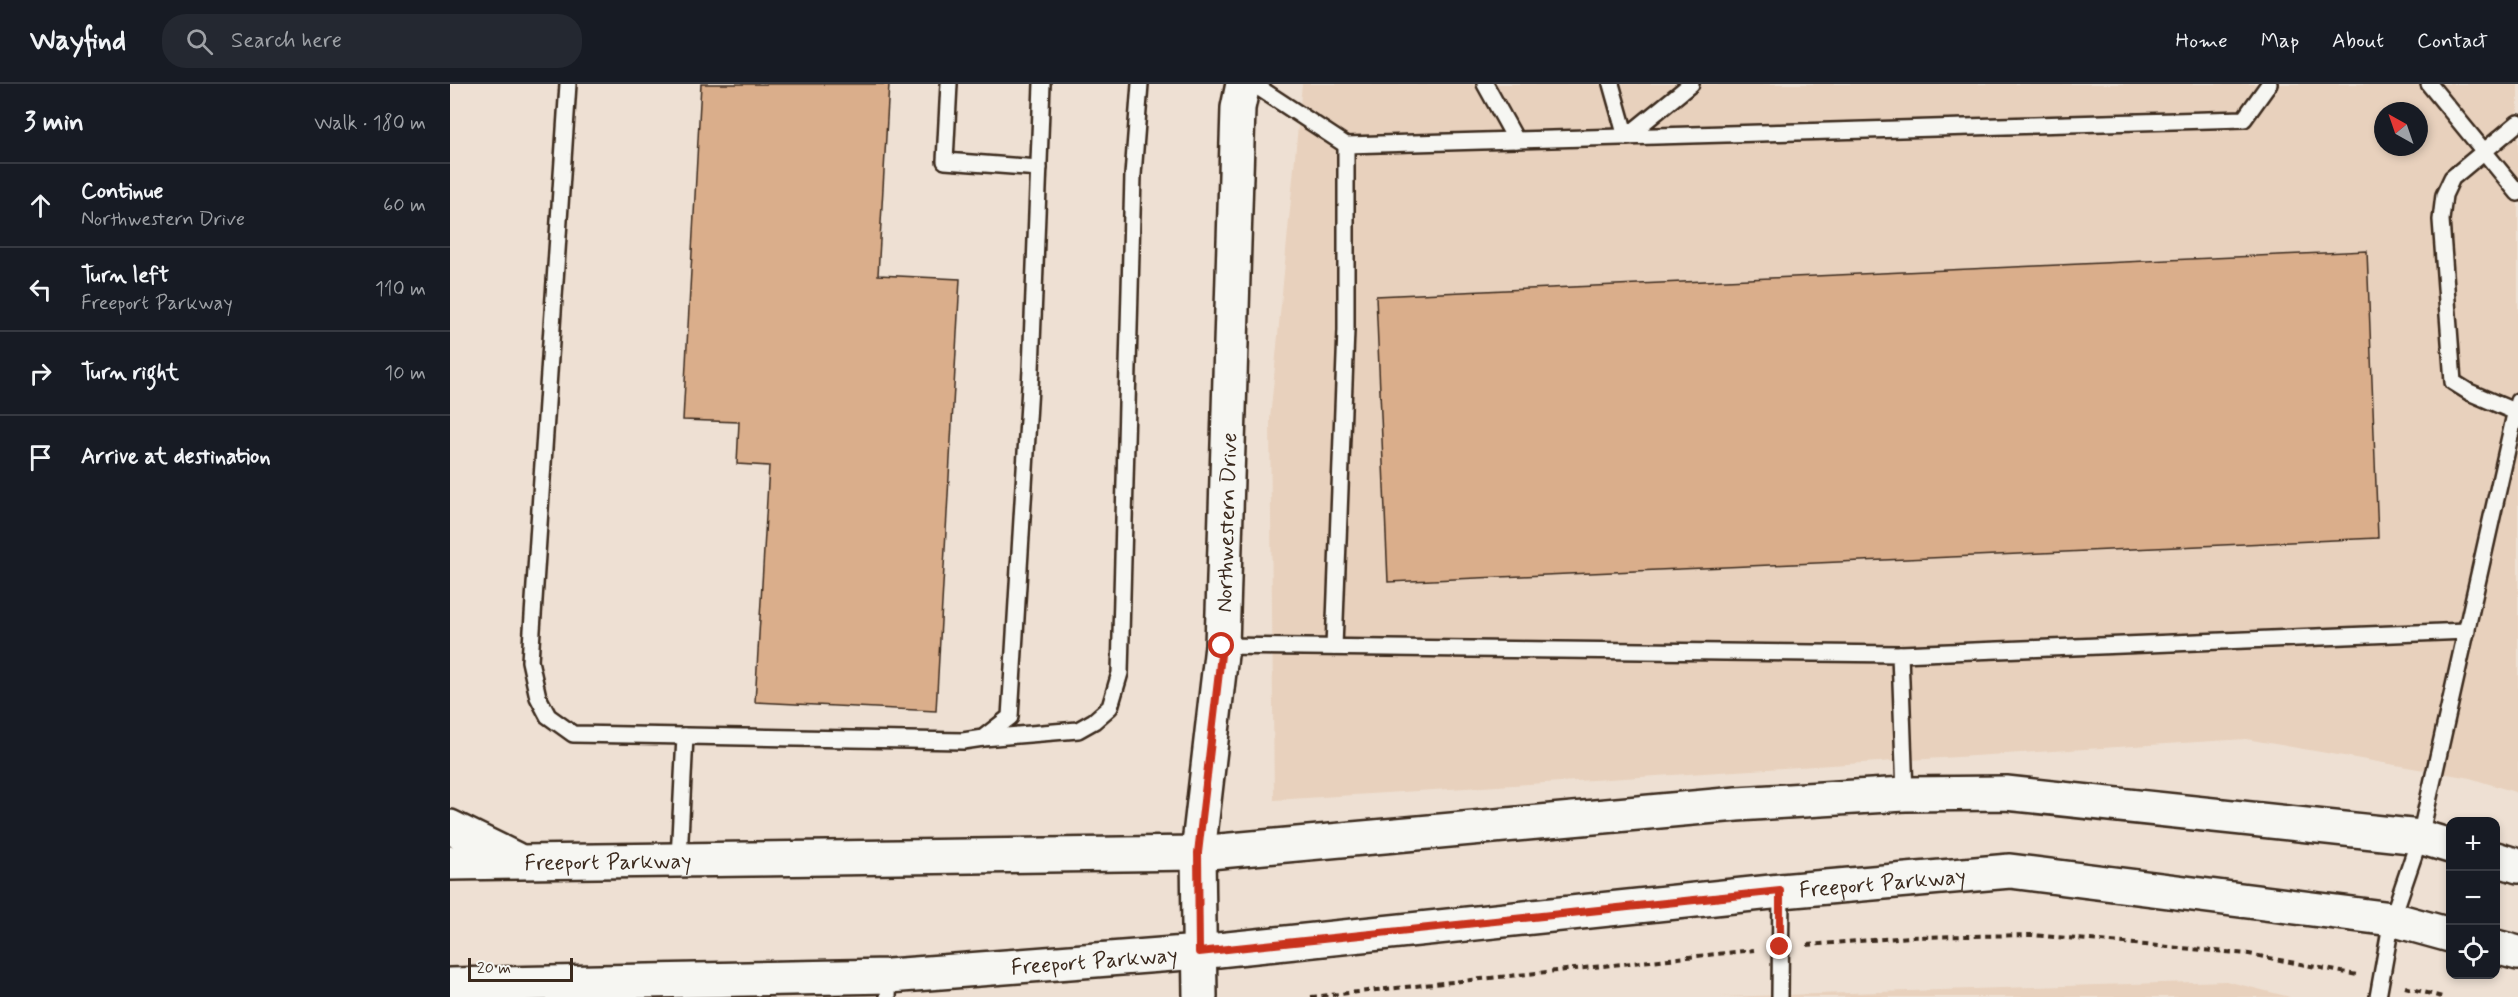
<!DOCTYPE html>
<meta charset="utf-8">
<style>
:root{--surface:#171b24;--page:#242831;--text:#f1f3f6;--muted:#9ea1a6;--line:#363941}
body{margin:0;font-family:Mynerve,sans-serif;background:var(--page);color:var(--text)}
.controls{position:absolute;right:18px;bottom:18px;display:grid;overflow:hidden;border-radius:12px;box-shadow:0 3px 9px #0003}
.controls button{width:54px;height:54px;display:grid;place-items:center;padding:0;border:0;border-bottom:2px solid var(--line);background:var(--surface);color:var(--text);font:30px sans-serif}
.compass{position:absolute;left:1924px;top:18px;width:54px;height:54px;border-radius:50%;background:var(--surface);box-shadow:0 3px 9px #0003;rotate:320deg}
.scale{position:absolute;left:18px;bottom:15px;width:105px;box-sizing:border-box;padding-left:6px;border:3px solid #3b2a1e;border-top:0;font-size:16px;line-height:21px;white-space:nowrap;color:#3b2a1e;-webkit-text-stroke:4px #f6f6f2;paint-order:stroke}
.stop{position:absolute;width:18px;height:18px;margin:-14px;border:4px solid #c8321e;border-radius:50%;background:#fff}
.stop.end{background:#c8321e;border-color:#fff;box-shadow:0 2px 6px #0008}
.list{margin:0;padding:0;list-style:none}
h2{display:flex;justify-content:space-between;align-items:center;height:78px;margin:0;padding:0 24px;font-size:26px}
h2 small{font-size:20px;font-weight:400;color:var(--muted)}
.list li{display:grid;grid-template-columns:39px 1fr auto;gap:18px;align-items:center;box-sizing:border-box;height:84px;padding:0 24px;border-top:2px solid var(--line)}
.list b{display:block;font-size:22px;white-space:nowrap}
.list p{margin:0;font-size:20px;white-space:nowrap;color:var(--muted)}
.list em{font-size:20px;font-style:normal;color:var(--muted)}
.icon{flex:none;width:33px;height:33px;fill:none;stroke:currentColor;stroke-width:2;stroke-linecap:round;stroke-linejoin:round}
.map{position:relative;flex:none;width:2068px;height:913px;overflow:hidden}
header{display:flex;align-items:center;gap:36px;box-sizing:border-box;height:84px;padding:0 30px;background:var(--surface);border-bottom:2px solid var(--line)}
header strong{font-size:28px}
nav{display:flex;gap:33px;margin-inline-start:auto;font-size:21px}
.search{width:420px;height:54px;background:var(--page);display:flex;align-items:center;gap:15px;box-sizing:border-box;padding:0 21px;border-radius:24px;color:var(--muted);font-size:22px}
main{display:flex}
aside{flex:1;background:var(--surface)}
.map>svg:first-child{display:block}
.built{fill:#e8d1bd;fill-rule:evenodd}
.building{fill:#daae8b;stroke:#3b2a1e;stroke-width:1.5}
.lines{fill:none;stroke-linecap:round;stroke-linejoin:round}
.lane-casing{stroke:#3b2a1e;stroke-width:20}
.secondary-casing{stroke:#3b2a1e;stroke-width:38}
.path{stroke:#3b2a1e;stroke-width:4;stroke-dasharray:6 4.5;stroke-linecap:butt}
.lane{stroke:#f6f6f2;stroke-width:15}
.secondary{stroke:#f6f6f2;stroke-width:33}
.route{stroke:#c8321e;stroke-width:8}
.labels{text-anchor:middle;stroke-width:6;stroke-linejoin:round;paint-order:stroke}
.street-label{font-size:22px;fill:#3b2a1e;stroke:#f6f6f2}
</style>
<header>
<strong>Wayfind</strong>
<div class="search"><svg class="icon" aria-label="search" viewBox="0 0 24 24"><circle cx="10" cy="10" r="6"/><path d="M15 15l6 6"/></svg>Search here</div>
<nav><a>Home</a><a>Map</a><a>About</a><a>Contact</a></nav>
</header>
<main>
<aside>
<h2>3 min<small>Walk · 180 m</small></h2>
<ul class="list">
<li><svg class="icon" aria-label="ahead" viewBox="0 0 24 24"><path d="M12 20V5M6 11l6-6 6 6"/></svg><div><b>Continue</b><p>Northwestern Drive</p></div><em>60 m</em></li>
<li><svg class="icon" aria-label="left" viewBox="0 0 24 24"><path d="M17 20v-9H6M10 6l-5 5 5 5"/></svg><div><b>Turn left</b><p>Freeport Parkway</p></div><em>110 m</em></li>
<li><svg class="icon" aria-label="right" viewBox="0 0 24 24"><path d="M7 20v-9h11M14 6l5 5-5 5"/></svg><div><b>Turn right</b></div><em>10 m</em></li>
<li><svg class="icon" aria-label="arrive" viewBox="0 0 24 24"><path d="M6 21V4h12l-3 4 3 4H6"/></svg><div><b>Arrive at destination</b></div></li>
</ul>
</aside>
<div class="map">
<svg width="2068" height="913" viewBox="0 0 2068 913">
<rect width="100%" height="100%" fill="#eee0d3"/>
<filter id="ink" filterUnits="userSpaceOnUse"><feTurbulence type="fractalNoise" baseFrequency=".0167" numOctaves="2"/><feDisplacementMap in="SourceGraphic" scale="12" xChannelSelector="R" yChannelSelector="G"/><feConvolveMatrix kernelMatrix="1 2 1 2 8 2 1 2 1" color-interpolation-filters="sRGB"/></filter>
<g filter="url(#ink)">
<g class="built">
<path d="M852,0H2068V709L2020,694L1796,655L824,716L820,335ZM1933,27H1969V63H1933Z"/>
<path d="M1776,897L1840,913H1271Z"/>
</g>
<g class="building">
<path d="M251,0H439L428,191L510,195L486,627L305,618L319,382L287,380L289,338L233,336Z"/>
<path d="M1917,167L1928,454L938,498L926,212Z"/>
</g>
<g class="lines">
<defs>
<g id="lane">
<path d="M118,0L80,577L88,613L98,632L123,650L513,657L533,654L560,633L581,286L592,0"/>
<path d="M499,0L495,77L589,84"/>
<path d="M803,0L896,61L1794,35L1819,0"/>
<path d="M1035,0L1066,56"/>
<path d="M1161,0L1176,53L1241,0"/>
<path d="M1979,0L2068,109"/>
<path d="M2066,328L2019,308L2003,298L1991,136L1994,111L2002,94L2068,39"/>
<path d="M772,562L1450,570L1455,710"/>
<path d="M884,563L896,246V61"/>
<path d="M1450,570L2017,547"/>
<path d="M533,654L628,646L644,637L660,623L670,589L683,91L690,0"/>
<path d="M229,775L235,652"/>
<path d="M438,913L439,892"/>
<path d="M1330,913L1331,807"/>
<path d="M1928,913L1942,835L1970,753L2068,317"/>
</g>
<g id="secondary">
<path d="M0,743L65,775"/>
<path d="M2046,775L2068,782"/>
<path id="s1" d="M0,779L748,769L1287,720L1455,710L1556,709L1970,753L2000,762"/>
<path d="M2046,863L2068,869"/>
<path id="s2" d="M0,901L439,892L749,868L1331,807L1560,787L1942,835L2000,851"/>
<path id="s3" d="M750,913L748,769L772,562L788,24L793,0"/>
</g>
</defs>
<use href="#lane" class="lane-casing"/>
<use href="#secondary" class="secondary-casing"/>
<g class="path">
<path d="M1357,861L1460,853L1582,851L1799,870L1907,891"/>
<path d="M1955,903L1992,913"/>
<path d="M861,913L1304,866"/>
</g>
<use href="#lane" class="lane"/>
<use href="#secondary" class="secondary"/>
</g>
</g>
<g class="lines" filter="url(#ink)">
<path class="route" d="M772,562L748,769L749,868L1330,807V863"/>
</g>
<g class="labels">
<g class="street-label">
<text dy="8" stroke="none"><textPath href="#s3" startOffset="476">Northwestern Drive</textPath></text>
<text dy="8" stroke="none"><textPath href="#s1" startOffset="158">Freeport Parkway</textPath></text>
<text dy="8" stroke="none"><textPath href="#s2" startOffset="1437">Freeport Parkway</textPath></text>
<text dy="8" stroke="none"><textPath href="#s2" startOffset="645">Freeport Parkway</textPath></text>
</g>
</g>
</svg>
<div class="controls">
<button>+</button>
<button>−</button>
<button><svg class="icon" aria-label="locate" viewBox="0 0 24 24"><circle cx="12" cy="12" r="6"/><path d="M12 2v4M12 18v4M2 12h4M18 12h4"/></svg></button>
</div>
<svg class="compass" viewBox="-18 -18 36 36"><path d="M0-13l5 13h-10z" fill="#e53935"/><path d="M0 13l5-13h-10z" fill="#9ea1a6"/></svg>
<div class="scale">20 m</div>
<div class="stop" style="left:772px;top:562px"></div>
<div class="stop end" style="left:1330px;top:863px"></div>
</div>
</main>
